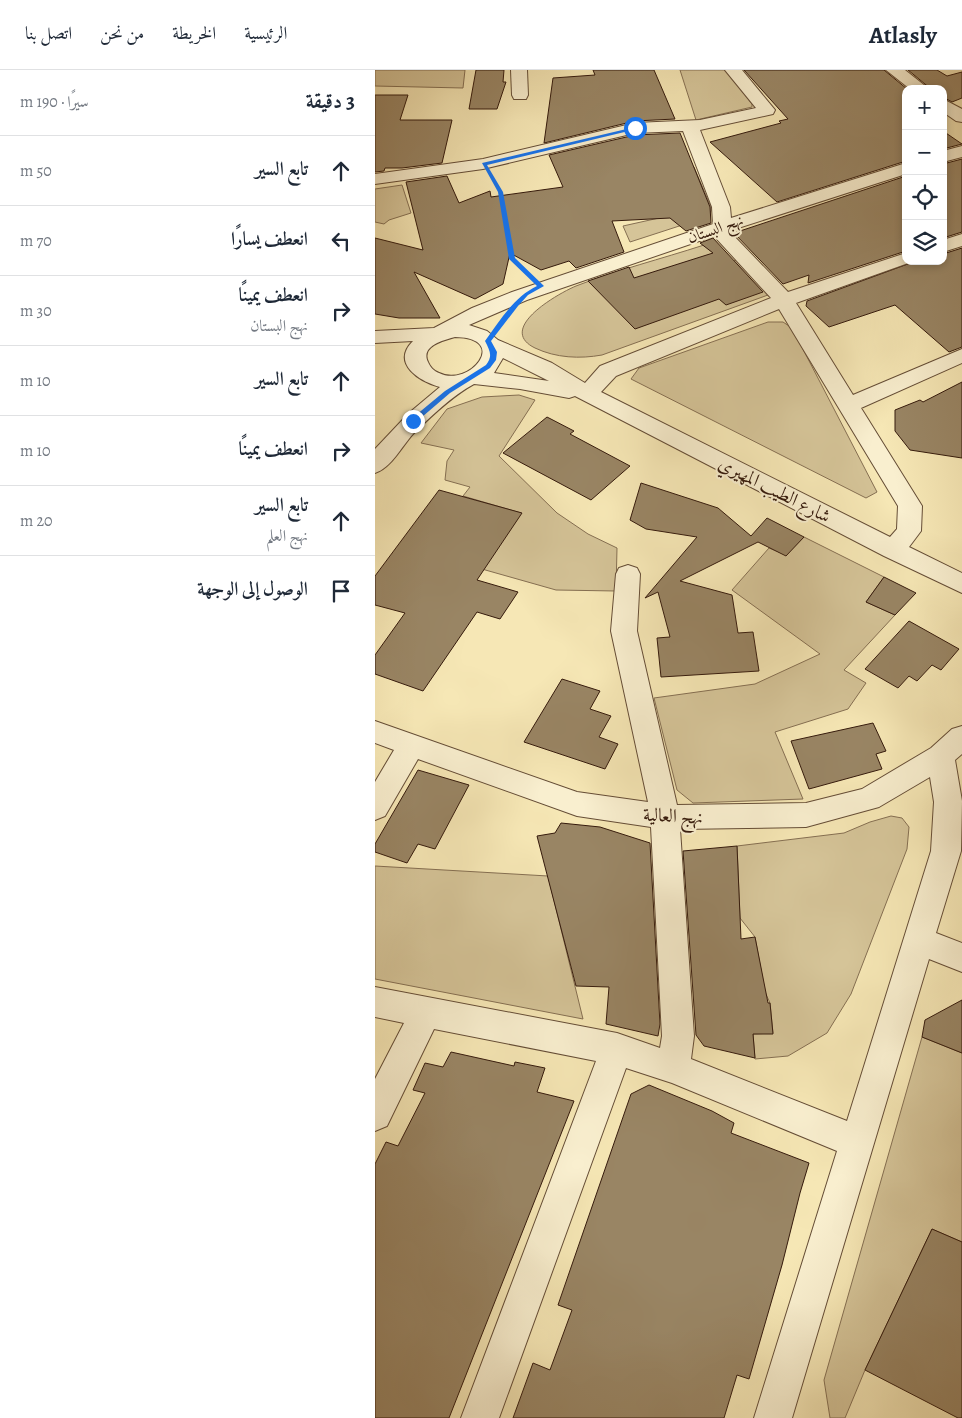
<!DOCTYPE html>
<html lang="ar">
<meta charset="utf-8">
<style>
:root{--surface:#fff;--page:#f2f2f3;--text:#1f2937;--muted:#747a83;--line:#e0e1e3}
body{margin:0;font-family:Alegreya,Amiri,serif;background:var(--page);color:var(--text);direction:rtl}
.controls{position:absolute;right:15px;top:15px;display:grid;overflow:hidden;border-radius:10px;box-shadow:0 2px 8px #0003}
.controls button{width:45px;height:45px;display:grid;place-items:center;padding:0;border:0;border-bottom:1px solid var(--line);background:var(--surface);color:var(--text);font:25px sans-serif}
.stop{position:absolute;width:15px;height:15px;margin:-11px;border:4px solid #1a73e8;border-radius:50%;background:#fff}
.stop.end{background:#1a73e8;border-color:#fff;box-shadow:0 1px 5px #0008}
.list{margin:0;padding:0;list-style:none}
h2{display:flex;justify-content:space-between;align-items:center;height:65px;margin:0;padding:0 20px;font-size:21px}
h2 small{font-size:16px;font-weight:400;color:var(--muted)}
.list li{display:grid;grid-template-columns:32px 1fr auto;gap:15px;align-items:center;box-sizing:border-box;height:70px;padding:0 20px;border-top:1px solid var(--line)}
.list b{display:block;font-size:19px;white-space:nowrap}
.list p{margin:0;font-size:16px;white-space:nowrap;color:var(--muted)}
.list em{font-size:16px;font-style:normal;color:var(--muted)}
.icon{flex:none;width:28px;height:28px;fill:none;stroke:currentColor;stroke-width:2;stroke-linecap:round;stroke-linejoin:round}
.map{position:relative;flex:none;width:587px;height:1348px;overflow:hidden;direction:ltr}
header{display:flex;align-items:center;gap:30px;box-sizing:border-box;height:70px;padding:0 25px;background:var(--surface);border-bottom:1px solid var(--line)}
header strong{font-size:24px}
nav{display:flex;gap:28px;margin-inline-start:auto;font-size:18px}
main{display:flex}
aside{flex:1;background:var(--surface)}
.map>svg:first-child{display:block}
.green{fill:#d5c498;stroke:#856f52}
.building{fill:#998564;stroke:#351a0c}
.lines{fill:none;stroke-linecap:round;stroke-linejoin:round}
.minor-casing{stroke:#654d36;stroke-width:2}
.path{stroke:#351a0c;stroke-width:2;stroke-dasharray:2.5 2;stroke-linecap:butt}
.minor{fill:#f9efcf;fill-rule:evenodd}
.route{fill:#1a73e8}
.labels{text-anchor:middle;stroke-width:4;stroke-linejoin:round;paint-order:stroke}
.far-street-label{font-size:16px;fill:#351a0c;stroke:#f9efcf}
.street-label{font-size:19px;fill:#351a0c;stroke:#f9efcf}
</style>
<header>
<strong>Atlasly</strong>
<nav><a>الرئيسية</a><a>الخريطة</a><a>من نحن</a><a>اتصل بنا</a></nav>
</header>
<main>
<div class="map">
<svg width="587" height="1348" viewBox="0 0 587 1348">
<rect width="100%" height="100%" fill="#f6e7b5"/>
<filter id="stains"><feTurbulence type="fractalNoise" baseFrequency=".004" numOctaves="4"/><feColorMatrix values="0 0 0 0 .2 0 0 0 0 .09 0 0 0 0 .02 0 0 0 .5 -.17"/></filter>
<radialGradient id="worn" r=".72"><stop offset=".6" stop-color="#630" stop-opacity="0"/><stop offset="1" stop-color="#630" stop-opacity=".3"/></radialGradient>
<g class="green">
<path d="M0,0H90L88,18L0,16Z"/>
<path d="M305,0H351L377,34V37L321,50Z"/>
<path d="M319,97L336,137V141L332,147L255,172L248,156L293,146L287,100Z"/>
<path d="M27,115L36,143L14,150L9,154L0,152V119Z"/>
<path d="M329,175L351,193L362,190L393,225L227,285C205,289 181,288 160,278C121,259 182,224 201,216C242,200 286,189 329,175Z"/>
<path d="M393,252H408L417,258L502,422L491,428L256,309L264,298Z"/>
<path d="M144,325L160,330L124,386L182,443L213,464L242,478L241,521L181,520L68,488L146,443L88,426L95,417L70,410L72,391L79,380L46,373L72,339L107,327Z"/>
<path d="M429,467L509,507L491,532L520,545L469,600L491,613L473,639L400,662L428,729L318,733L302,720L279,628L380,614L445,584L357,520L394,478L411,485Z"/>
<path d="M516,746L527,748L534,757L532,779L476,924L452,963L413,986L380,989L378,964L398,963L395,933L390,922L380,867L365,848L362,776L469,763L495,752Z"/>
<path d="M0,796L173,806L208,949L0,909Z"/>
<path d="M547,967L587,983V1172L557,1159L490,1300L470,1348H455L449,1310Z"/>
</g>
<g class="building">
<path d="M101,0H129L128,12H131L122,39H94Z"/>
<path d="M218,0H279L300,49L260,51L169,73L178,8L220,5Z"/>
<path d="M369,0H509L532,19L531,91L402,132L335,72L406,53L404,51L413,49Z"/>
<path d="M533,0H562L572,6L587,2V28L577,32L568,27V19H556Z"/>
<path d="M0,25H33L25,50H77L67,93L27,98H10L9,101L0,102Z"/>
<path d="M568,61L587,74L568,79Z"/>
<path d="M305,63L335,137L336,153L311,161L295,148L237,151L249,182L201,198L194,191L166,200L135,183L128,214L100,229L39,202L65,248H24L0,244V168L48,180L31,112L72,106L84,133L115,121L116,127L188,117L174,85L260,65Z"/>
<path d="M587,89V162L568,168V94Z"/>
<path d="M531,106V181L433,213L434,205L408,214L359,163Z"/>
<path d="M338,168L388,222L351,235L344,229L260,259L213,211L254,197L259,208L338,183L325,173Z"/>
<path d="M587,178V277L574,282L520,235L454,257L431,236L432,231L541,191H568V184Z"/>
<path d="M587,312V388L535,380L520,361V340L545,330L548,332Z"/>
<path d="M172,347L199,361L195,364L255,396L216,430L128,383Z"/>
<path d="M266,413L343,438L376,466L392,448L429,467L411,486L383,472L305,511L357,525L363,563L378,562L384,601L286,607L282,568L295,567L283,522L270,528L322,467L271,459L255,450Z"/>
<path d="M64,420L147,443L102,510L143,522L125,549L102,542L48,621L0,604V585L30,543L0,535V506Z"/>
<path d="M509,507L541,523L520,545L491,532Z"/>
<path d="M534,551L584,579L566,600L557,595L542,611L534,606L523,618L490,599Z"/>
<path d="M187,609L225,621L215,639L236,646L224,667L243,674L230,699L149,672Z"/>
<path d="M498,653L511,681L501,684L507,699L434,719L416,671Z"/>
<path d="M43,700L94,715L60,779L43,774L32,793L0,782V774Z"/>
<path d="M186,753L225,757L275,773L285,954L283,966L231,954L234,917L201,916L162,766L180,763Z"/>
<path d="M362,776L366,869L380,867L393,933H395L398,964H378L380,988L329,976L321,965L308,781Z"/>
<path d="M587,930V983L547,967L550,950Z"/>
<path d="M76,982L139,996L140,992L170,998L162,1022L199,1031L74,1348H0V1094L11,1072L23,1076L50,1023L38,1020L50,993L68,997Z"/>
<path d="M274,1015L337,1041L359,1053L356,1063L434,1093L425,1123L407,1195L374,1309L362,1305L349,1348H138L158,1293L175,1300L197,1240L183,1235L256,1024Z"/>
<path d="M557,1159L587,1172V1348H583L490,1300Z"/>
</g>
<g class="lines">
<defs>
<g id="minor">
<path d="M136,0H152L153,25L151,29H139L137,25Z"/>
<path d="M350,0H367L400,40L398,44L325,60L355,137L356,148L531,93V104L357,160V164L413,222L531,183V191H539L421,233L478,325L587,279V293L486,338L547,436L546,461L534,477L587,503V523L509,486L200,326L194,328L145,319L99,314C77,326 56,346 38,364C27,376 16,398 0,403V379L34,343L65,317C46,312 15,294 38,271L0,273V261L59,258L97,238L137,222L338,154L337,137L308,61L260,63L108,99L0,114V104L108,89L260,53L325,50L381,38ZM339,166L396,228L225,296L210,313L177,293L123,270L112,261L94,255L152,230ZM404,239L523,436L522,459L515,467L226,322L241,306ZM80,267C136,268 94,318 64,303C59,301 55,297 53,292C45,276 69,270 80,267ZM128,288L174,311L119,303Z"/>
<path d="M511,0H530L554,19H535Z"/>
<path d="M568,29L587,39V52L581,51L568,42Z"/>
<path d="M587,76V87L568,92V81Z"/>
<path d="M587,164V176L568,182V170Z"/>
<path d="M253,495L262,498L265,504L262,561L302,735L431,733L487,719L556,678L577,659L587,656V684L580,690L587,731L586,781L561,863L587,873V902L554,889L417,1348H379L462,1081L297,1013L251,998L124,1348H86L221,991L59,959L12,1056L0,1061V1009L29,953L0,947V917L242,963L285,978L287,966L276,757L202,746L43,689L10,746L0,750V712L19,680L0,673V651L202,722L273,732L236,561L241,504L244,498ZM555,707L559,732L556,781L472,1051L316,989L319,966L305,759L431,757L504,737Z"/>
</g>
</defs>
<use href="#minor" class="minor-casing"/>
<path class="path" d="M121,114L126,122L137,189L149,201"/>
<use href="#minor" class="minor"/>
</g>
<path class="route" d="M260,57L262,59L112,95L128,122L140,188L169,216L153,225L143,236L116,271L122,282L121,290L115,298L75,323L40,353H35V350L70,321L111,295C118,286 115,281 110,271C125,250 139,227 162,216L134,189L123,122L107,93Z"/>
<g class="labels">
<g class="far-street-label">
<text transform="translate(340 158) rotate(-19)" y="6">نهج البستان</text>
</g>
<g class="street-label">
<text transform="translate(400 419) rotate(27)" y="7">شارع الطيب المهيري</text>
<text transform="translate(298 745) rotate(3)" y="7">نهج العالية</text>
</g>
</g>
<rect width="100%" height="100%" filter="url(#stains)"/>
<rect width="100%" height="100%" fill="url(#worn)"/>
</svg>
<div class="controls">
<button>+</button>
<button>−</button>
<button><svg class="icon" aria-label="locate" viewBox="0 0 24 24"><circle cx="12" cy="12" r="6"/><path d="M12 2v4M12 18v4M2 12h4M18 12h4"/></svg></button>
<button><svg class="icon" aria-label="layers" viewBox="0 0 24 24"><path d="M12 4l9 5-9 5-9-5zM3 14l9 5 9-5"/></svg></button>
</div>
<div class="stop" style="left:260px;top:58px"></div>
<div class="stop end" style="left:38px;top:351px"></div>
</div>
<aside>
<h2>3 دقيقة<small>سيرًا · 190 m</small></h2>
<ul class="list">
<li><svg class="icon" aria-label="ahead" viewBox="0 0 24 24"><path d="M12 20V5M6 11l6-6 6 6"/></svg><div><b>تابع السير</b></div><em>50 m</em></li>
<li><svg class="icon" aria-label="left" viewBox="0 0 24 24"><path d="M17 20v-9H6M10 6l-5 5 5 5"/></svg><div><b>انعطف يسارًا</b></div><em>70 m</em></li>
<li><svg class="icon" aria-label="right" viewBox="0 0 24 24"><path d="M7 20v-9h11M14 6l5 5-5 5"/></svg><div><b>انعطف يمينًا</b><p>نهج البستان</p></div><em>30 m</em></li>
<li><svg class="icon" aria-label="ahead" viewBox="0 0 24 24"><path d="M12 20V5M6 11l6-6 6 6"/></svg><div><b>تابع السير</b></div><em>10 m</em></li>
<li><svg class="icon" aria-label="right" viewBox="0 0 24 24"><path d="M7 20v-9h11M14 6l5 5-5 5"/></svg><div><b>انعطف يمينًا</b></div><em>10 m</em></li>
<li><svg class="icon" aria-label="ahead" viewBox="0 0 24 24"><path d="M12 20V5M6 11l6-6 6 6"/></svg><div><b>تابع السير</b><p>نهج العلم</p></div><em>20 m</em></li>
<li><svg class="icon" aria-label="arrive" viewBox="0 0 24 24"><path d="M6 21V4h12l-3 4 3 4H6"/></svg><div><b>الوصول إلى الوجهة</b></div></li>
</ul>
</aside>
</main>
